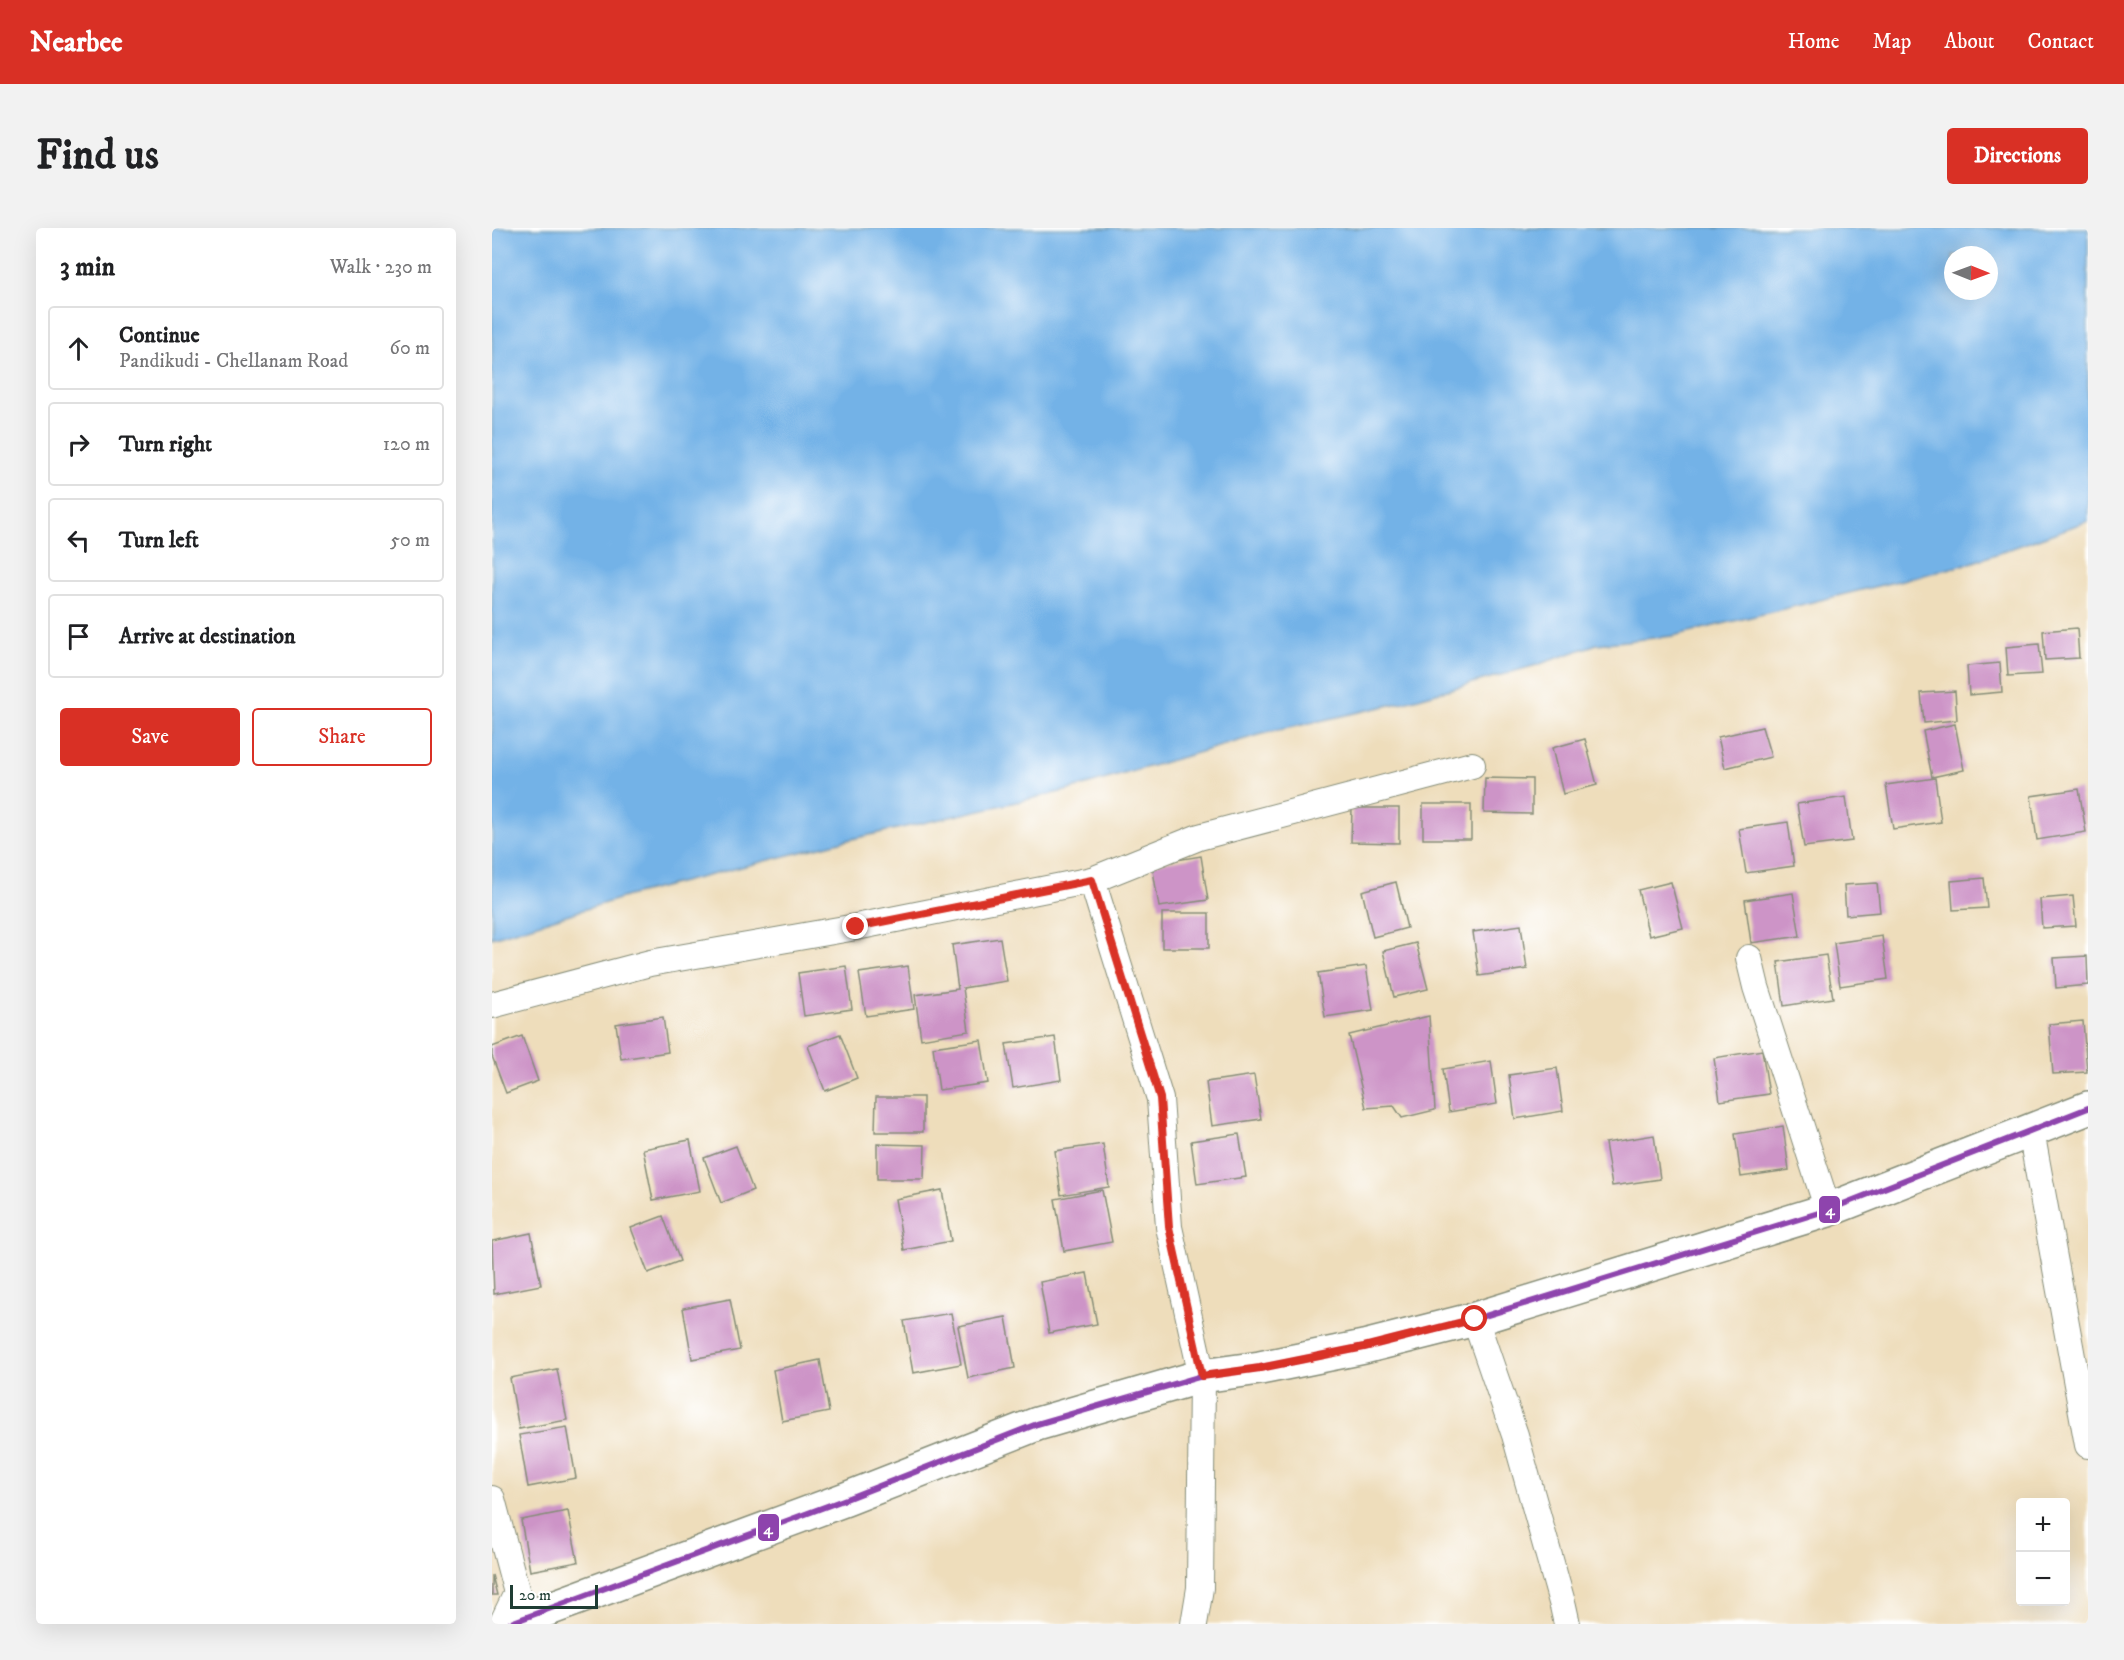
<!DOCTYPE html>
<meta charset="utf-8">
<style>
:root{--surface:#fff;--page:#f2f2f2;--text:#202124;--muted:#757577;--line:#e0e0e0;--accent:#d93025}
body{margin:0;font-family:"IM FELL DW Pica",serif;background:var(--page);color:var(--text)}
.controls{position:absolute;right:18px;bottom:18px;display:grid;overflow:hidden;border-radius:6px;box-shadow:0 6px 24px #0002}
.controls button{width:54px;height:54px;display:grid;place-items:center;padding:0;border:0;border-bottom:2px solid var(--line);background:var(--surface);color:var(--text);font:30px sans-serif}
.compass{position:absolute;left:1452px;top:18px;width:54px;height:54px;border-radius:50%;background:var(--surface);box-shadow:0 6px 24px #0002;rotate:91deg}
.scale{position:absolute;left:18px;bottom:15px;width:88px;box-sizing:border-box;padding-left:6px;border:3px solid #1f3d34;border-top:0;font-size:16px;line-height:21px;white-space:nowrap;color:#1f3d34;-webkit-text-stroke:4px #fff;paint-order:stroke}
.stop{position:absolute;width:18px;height:18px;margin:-14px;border:4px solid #d93025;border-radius:50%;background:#fff}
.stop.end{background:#d93025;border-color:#fff;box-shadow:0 2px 6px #0008}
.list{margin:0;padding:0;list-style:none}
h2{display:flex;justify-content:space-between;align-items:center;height:78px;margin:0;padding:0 24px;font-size:26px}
h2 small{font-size:20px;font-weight:400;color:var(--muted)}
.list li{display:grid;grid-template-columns:39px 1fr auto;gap:18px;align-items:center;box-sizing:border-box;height:84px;margin:0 12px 12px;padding:0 12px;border:2px solid var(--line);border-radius:6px}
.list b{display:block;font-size:22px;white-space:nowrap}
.list p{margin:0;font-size:20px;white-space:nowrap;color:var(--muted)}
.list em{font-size:20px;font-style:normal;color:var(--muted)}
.actions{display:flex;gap:12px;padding:18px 24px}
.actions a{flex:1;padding:14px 0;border:2px solid var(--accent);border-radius:6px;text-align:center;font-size:21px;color:var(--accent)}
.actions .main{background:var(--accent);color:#fff}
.icon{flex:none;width:33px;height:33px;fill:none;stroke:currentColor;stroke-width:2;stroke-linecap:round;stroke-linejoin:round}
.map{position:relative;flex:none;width:1596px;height:1396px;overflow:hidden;border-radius:6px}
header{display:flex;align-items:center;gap:36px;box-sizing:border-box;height:84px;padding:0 30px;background:var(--accent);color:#fff}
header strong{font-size:28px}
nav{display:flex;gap:33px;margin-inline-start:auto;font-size:21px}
.intro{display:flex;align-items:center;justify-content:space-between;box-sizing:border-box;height:144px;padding:0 36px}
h1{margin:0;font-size:42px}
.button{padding:15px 27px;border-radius:6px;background:var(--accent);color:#fff;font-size:21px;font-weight:700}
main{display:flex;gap:36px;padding:0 36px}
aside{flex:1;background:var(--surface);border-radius:6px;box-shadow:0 6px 24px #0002}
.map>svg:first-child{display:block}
.water{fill:#73b2e7;stroke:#49788e;stroke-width:1.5;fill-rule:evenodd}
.building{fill:#cd94c7}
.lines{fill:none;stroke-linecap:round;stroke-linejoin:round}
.minor-casing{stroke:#868d78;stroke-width:28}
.primary-casing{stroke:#868d78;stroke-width:36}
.minor{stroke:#fff;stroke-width:26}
.primary{stroke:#fff;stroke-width:33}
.bus-1-casing{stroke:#fff;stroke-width:10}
.bus-1{stroke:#8e44ad;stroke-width:6}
.route{stroke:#d93025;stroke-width:8}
.line-badge{stroke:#fff;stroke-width:2}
.badge-label{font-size:16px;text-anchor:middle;font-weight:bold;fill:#fff}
</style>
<header>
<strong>Nearbee</strong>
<nav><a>Home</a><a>Map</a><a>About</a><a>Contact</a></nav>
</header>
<div class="intro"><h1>Find us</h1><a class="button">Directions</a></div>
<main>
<aside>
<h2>3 min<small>Walk · 230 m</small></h2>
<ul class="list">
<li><svg class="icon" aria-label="ahead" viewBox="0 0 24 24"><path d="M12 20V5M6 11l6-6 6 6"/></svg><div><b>Continue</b><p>Pandikudi - Chellanam Road</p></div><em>60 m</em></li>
<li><svg class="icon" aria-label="right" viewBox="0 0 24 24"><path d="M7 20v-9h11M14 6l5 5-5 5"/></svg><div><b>Turn right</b></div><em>120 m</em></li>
<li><svg class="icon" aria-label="left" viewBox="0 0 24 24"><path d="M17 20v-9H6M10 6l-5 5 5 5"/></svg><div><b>Turn left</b></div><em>50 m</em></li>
<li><svg class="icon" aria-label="arrive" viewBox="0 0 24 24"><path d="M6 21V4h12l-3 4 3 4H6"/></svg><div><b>Arrive at destination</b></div></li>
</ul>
<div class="actions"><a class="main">Save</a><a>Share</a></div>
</aside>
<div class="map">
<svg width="1596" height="1396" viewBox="0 0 1596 1396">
<rect width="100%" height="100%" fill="#fff"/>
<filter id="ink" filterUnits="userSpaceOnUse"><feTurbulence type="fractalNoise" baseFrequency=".0167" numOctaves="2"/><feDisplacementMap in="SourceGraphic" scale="12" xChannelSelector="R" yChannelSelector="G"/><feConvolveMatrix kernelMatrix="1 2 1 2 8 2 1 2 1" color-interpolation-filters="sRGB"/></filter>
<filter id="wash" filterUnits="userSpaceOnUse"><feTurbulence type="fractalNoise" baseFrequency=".008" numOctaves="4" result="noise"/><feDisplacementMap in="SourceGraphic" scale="24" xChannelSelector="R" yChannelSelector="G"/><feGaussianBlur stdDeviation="1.35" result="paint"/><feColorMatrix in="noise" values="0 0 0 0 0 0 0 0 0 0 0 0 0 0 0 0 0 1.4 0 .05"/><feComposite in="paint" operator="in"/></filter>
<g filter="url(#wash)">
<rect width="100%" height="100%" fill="#edb"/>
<path class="water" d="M0,0H1596V293L1476,336L1181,408L1105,416L1045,437L912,474L774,505L573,563L360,611L136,668L0,710ZM1461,27H1497V63H1461Z"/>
<g id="blocks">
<g class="building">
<path d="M1585,400L1587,430L1553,432L1551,403Z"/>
<path d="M1547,416L1550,446L1516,448L1514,419Z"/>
<path d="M1508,435L1510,464L1477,467L1475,438Z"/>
<path d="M1463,463L1465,492L1432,495L1429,465Z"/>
<path d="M1463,496L1472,542L1440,549L1431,503Z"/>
<path d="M1270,499L1279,529L1233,540L1226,509Z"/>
<path d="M1093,511L1105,557L1071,566L1060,520Z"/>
<path d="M993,550L1040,551V586L992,585Z"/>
<path d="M1443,550L1449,594L1401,601L1394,557Z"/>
<path d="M1587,561L1594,604L1545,612L1539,568Z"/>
<path d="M1354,569L1360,613L1312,619L1305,576Z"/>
<rect x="931" y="576" width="48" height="35"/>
<path d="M860,580H907V615L859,614Z"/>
<path d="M1296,594L1302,638L1254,645L1247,601Z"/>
<path d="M709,628L716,672L667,679L660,636Z"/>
<path d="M1492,650L1495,680L1461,682L1459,653Z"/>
<path d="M904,654L915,700L881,709L870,663Z"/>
<path d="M1179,654L1191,700L1157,708L1146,662Z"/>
<path d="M1385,655L1388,684L1354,687L1352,657Z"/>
<path d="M1301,665L1308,708L1259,715L1253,672Z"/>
<path d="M1581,668L1584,698L1550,700L1548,671Z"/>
<rect x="670" y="685" width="47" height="35"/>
<path d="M1029,697L1035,741L987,748L981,704Z"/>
<path d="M1390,708L1396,751L1348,758L1342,715Z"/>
<path d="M508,710L515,753L471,760L477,803L429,811L423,767L466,761L460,717Z"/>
<path d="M924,715L936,761L902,769L891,723Z"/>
<path d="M1334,727L1341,770L1292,778L1286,734Z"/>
<path d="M1595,728L1596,757L1564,760L1562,730Z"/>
<path d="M354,738L360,781L312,788L306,745Z"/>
<path d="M416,738L422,781L374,788L367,745Z"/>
<path d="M874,738L881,782L833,789L826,745Z"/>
<path d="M937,788L943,882L910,890L902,878L874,880L857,807Z"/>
<path d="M171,789L176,824L129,831L124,796Z"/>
<path d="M1591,793L1595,844L1561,846L1557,796Z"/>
<path d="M348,806L365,850L333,863L316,818Z"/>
<path d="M30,808L46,853L14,865L0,828V819Z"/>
<path d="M563,809L569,852L521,860L514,816Z"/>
<path d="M489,812L496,855L447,862L441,819Z"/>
<path d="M1270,822L1277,866L1228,873L1222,830Z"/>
<path d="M999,833L1005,876L957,884L951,841Z"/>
<path d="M1065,840L1071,883L1023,891L1017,847Z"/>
<path d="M762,847L769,891L720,898L714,854Z"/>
<path d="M384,869H431V904H383Z"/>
<path d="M1291,898L1297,942L1249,949L1243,906Z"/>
<path d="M747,906L754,949L705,956L699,913Z"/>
<path d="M1162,907L1168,951L1120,958L1113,915Z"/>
<path d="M198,912L208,963L161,972L151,921Z"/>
<path d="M385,916L433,917L432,951H385Z"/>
<path d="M611,916L617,959L569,967L563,923Z"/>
<path d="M244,918L261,962L229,975L212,930Z"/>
<path d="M450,962L459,1013L412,1022L403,971Z"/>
<path d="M610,962L620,1014L572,1023L563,971Z"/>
<path d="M171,988L188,1033L156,1045L139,1000Z"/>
<path d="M39,1005L49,1057L2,1066L0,1013Z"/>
<path d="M595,1045L605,1096L557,1105L548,1054Z"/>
<path d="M238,1071L248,1122L200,1131L191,1080Z"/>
<path d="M459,1085L469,1136L421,1145L412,1093Z"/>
<path d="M514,1089L523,1140L476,1150L466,1098Z"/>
<path d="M328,1132L337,1184L290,1193L281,1142Z"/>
<path d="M65,1141L75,1192L27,1201L18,1150Z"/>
<path d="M75,1199L84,1250L36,1259L27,1207Z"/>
<path d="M76,1283L86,1334L38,1343L29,1292Z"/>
<path d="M0,1347L5,1367H0Z"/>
</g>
</g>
</g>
<g filter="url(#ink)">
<use href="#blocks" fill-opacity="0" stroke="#868d78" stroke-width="1.5"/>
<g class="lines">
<defs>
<g id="minor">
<path d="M600,652L707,609L980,537"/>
<path d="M1257,730L1264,759L1336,982"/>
<path d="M0,777L158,735L364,699L600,652L668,871L677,999L710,1148L708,1360L702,1396"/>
<path d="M1539,903L1596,1217"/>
<path d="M983,1091L1023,1207L1071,1378L1075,1396"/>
<path d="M0,1271L25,1365L10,1396"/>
</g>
<path id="primary" d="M16,1396L354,1271L545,1196L710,1148L768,1140L872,1119L983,1091L1336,982L1596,880"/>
</defs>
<use href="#minor" class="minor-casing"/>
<use href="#primary" class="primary-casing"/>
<use href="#minor" class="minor"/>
<use href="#primary" class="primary"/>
<defs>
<path id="bus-1" d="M16,1396L354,1271L545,1196L710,1148L768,1140L872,1119L983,1091L1336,982L1596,880"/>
</defs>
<use href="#bus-1" class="bus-1-casing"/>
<use href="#bus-1" class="bus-1"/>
</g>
</g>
<g class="lines" filter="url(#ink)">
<path class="route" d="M364,699L600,652L668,870L677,999L710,1148L768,1140L872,1119L983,1091"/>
</g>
<g class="line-badge">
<rect x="1326" y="967" width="23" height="29" rx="6" fill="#8e44ad"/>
<rect x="265" y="1285" width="23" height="29" rx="6" fill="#8e44ad"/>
</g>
<g class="badge-label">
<text x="1338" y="987">4</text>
<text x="276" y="1306">4</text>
</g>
</svg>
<div class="controls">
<button>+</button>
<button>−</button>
</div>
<svg class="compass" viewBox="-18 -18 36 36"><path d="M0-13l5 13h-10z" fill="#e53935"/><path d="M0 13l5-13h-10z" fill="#757577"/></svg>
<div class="scale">20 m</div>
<div class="stop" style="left:983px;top:1091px"></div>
<div class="stop end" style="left:364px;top:699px"></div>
</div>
</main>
